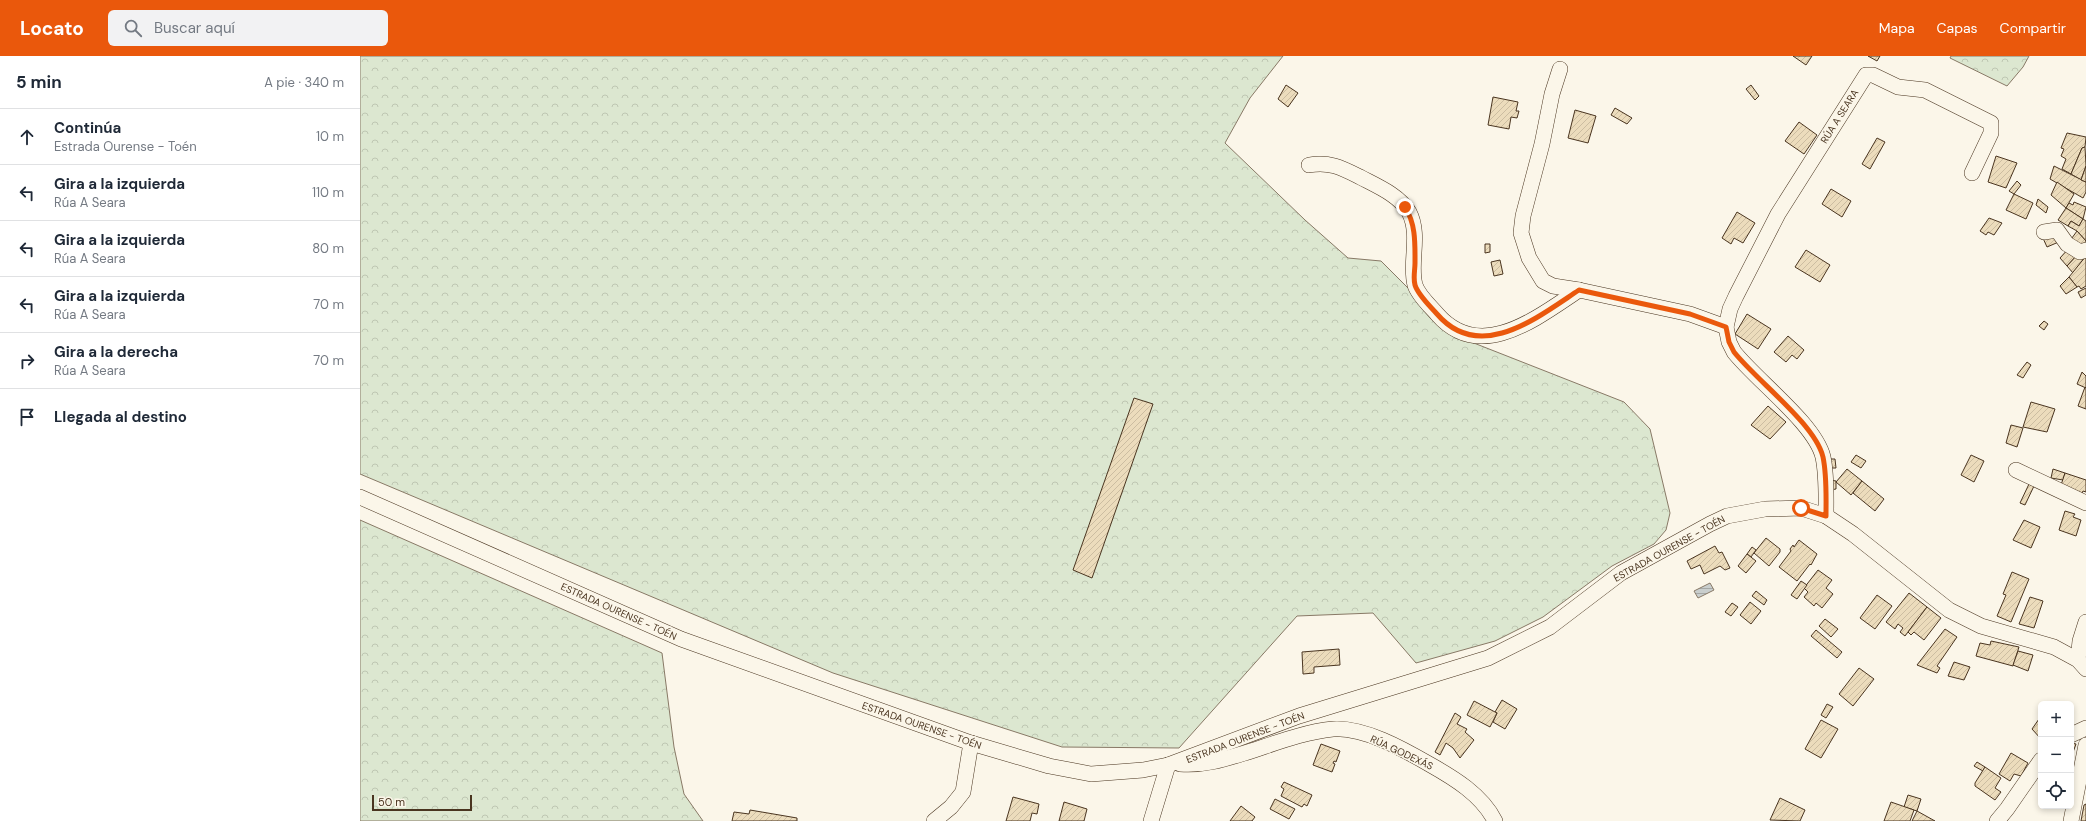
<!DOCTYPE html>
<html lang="es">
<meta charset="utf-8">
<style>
:root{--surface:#fff;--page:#f2f2f3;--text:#1f2937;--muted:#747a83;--line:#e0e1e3;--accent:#ea580c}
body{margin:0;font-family:"DM Sans",sans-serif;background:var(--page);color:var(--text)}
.controls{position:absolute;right:12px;bottom:12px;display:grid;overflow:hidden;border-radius:6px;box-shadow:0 2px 6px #0003}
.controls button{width:36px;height:36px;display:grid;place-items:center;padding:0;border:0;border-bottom:1px solid var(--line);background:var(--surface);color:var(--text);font:20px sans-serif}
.scale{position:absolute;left:12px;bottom:10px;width:100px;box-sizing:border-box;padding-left:4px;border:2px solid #4a3520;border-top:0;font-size:11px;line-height:14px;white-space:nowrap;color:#4a3520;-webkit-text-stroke:3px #fbf6e9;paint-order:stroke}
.stop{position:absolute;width:12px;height:12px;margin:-9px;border:3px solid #ea580c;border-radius:50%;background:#fff}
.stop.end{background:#ea580c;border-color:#fff;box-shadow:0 1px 4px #0008}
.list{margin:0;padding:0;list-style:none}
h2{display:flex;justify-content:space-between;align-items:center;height:52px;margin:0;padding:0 16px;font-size:17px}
h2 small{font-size:13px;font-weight:400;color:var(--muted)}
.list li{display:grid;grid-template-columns:26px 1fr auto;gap:12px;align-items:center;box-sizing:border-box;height:56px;padding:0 16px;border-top:1px solid var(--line)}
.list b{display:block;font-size:15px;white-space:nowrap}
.list p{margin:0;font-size:13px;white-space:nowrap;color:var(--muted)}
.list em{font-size:13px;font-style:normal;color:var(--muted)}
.icon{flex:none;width:22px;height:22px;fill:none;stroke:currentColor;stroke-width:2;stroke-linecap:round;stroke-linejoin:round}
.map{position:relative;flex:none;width:1726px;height:765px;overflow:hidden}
header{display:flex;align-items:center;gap:24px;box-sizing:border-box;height:56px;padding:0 20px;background:var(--accent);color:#fff}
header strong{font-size:19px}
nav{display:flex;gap:22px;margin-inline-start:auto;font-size:14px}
.search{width:280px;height:36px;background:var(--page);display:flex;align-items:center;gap:10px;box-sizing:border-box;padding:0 14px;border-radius:6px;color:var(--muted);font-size:15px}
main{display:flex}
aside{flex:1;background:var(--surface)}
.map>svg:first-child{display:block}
.forest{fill:url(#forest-crowns);stroke:#887966}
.water{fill:url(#water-rules);stroke:#887966}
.building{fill:url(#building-hatch);stroke:#4a3520}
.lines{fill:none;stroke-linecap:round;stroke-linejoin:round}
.minor-casing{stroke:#4a3520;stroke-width:16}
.minor{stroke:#fbf6e9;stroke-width:15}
.route{stroke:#ea580c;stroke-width:5}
.labels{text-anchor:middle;stroke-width:3;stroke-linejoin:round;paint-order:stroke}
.street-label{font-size:10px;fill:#4a3520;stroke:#fbf6e9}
</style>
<header>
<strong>Locato</strong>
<div class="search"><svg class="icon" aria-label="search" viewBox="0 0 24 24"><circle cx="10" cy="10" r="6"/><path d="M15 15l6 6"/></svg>Buscar aquí</div>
<nav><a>Mapa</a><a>Capas</a><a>Compartir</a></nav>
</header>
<main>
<aside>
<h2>5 min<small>A pie · 340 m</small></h2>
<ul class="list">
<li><svg class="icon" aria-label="ahead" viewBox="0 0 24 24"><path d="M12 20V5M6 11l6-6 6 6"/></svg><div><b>Continúa</b><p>Estrada Ourense - Toén</p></div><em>10 m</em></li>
<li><svg class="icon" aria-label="left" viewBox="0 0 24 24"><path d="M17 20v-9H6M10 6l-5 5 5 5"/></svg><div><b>Gira a la izquierda</b><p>Rúa A Seara</p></div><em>110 m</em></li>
<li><svg class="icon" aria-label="left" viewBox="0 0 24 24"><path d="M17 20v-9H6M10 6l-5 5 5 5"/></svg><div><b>Gira a la izquierda</b><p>Rúa A Seara</p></div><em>80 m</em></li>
<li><svg class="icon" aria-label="left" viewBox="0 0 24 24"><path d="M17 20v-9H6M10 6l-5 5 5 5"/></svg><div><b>Gira a la izquierda</b><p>Rúa A Seara</p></div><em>70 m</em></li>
<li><svg class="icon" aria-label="right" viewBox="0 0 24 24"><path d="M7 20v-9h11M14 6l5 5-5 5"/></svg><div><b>Gira a la derecha</b><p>Rúa A Seara</p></div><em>70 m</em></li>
<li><svg class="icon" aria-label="arrive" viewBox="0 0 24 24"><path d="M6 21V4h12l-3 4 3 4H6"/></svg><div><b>Llegada al destino</b></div></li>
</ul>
</aside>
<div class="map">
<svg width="1726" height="765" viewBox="0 0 1726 765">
<defs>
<pattern id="forest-crowns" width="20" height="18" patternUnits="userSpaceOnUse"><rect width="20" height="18" fill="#dce7d0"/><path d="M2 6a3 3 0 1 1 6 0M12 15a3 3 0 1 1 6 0" fill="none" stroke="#bec7b2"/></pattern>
<pattern id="water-rules" width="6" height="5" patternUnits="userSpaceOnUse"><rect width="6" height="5" fill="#c9cecd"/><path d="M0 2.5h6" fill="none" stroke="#a5a8a6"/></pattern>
<pattern id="building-hatch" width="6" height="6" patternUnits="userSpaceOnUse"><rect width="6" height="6" fill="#ecdcbc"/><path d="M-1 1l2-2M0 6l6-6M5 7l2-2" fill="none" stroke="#ccbda1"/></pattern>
</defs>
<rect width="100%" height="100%" fill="#fbf6e9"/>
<g class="forest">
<path d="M0,0H923L890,42L865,87L945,164L988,202L1021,205L1096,280L1264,346L1290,373L1310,457L1306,474L1294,488L1252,510L1183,561L1135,585L1056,607L1013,557L937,560L819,692L702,691L473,617L0,418Z"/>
<path d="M1591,0H1669L1663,11L1647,30L1590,2Z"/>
<path d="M0,464L302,597L314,691L324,738L343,765H0Z"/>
</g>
<path class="water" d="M1350,527L1354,534L1338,542L1334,535Z"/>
<g class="building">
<path d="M1433,0H1452L1446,9Z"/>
<path d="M1508,0H1520L1517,5Z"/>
<path d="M926,29L938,37L928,51L918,43Z"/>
<path d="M1391,29L1399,40L1395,44L1386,33Z"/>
<path d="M1133,41L1158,46L1156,55H1159L1157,62L1151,61L1149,73L1128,69Z"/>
<path d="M1255,52L1272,62L1267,68L1251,59Z"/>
<path d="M1215,54L1236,60L1228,87L1208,82Z"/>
<path d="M1439,66L1457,79L1444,98L1425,85Z"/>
<path d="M1707,77L1726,81L1725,91L1722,92L1711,118L1702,113L1706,103L1701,100L1704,93L1701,92Z"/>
<path d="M1517,82L1525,86L1510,113L1502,108Z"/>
<path d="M1725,91L1726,110L1721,124L1711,118L1722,92Z"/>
<path d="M1636,100L1657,107L1646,132L1628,126Z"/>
<path d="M1694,110L1726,126V136L1723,142L1690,123Z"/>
<path d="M1726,110V126L1721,124Z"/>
<path d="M1657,125L1661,129L1654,138L1649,135Z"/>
<path d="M1697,126L1714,138L1706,152L1691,139Z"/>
<path d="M1471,133L1491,145L1482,161L1462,148Z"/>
<path d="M1654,138L1673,147L1666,163L1646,154Z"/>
<path d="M1678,143L1688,151L1686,157L1676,149Z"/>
<path d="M1714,146L1726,151L1723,163L1706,152L1709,147L1713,149Z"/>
<path d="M1706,152L1723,163L1719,170L1711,165L1708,170L1698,164Z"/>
<path d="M1377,156L1395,167L1383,187L1374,182L1371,188L1362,182Z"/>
<path d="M1629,162L1642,167L1634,179L1628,176L1626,179L1620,175Z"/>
<path d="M1723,163L1726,165V185L1717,175L1708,170L1711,165L1719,170Z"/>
<path d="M1717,175L1726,185L1723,192L1709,186Z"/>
<path d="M1695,177L1701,185L1687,191L1682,180Z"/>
<path d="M1125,188H1130V196L1125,197Z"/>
<path d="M1709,192L1717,199L1707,210L1700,202Z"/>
<path d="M1446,194L1470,209L1460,226L1435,211Z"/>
<path d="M1720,196L1726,200L1713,217L1707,210Z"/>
<path d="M1726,200V230L1721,233L1719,230L1717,231L1709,221Z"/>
<path d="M1140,204L1143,218L1134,220L1131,206Z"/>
<path d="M1709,221L1717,231L1706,238L1700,230Z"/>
<path d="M1726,232V239L1721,242L1718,236Z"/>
<path d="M1387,258L1411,273L1398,293L1375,278Z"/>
<path d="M1684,265L1688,268L1684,274L1679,270Z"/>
<path d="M1428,280L1444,294L1437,303L1432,299L1426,306L1414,296Z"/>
<path d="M1667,306L1671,309L1663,322L1657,319Z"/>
<path d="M1722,316L1726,320V332L1717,328Z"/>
<path d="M1725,331L1726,332V353L1718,350Z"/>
<path d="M774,342L793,348L732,522L713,514Z"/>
<path d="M1671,346L1695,353L1687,376L1663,371Z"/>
<path d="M1408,350L1426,366L1410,383L1391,369Z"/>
<path d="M1651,369L1663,372L1657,391L1646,387Z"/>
<path d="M1496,399L1506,405L1501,412L1491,406Z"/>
<path d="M1611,399L1624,405L1614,426L1601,419Z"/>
<path d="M1470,403H1475L1476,412H1470Z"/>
<path d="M1487,413L1502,425L1491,439L1476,426Z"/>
<path d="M1693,413L1705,417L1703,424L1691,422Z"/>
<path d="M1705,417L1726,424V436L1723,435L1722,437L1701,429Z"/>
<path d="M1470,424L1476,425V433L1470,434Z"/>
<path d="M1502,425L1524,443L1515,455L1493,437Z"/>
<path d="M1669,428L1674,430L1665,449L1660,447Z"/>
<path d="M1705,455L1715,458L1713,461L1721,464L1716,480L1699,474Z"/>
<path d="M1664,464L1680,471L1671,492L1653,484Z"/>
<path d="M1406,482L1420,493V496L1409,510L1394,497Z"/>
<path d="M1439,484L1457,498L1451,509L1450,508L1437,525L1419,511L1431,495L1430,493L1433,489L1434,491Z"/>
<path d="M1355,490L1359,497L1362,496L1370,512L1365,514L1360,510L1344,518L1340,509L1331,513L1327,505Z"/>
<path d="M1392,491L1396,494L1391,501L1387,498Z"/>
<path d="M1387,498L1396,505L1386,517L1378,510Z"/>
<path d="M1458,514L1472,524L1466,532L1473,538L1462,552L1456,547L1454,550L1444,541L1448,536L1444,532Z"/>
<path d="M1652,516L1669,523L1651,566L1637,560L1646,539L1643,538Z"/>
<path d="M1441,525L1447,529L1437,543L1431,539Z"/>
<path d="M1396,535L1407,544L1404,549L1392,540Z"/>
<path d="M1549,537L1567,551L1545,580L1540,576L1543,572L1538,568L1535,573L1526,566Z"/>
<path d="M1517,539L1532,550L1515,573L1500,562Z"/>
<path d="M1670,541L1683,545L1674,572L1659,568Z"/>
<path d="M1390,546L1401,555L1391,568L1380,559Z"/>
<path d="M1372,547L1378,551L1371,560L1365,556Z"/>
<path d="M1567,551L1581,562L1564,584L1554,576L1551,579L1548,576Z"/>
<path d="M1465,563L1478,573L1471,581L1459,570Z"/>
<path d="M1585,573L1597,581L1577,610L1580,612L1577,617L1557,609Z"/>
<path d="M1456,574L1482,596L1477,602L1451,580Z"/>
<path d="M1631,585L1659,591L1653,610L1616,600L1620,587L1630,589Z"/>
<path d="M979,593L980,609L954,611V617L943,618L942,596Z"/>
<path d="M1658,595L1673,599L1668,615L1653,609Z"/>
<path d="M1594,606L1610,611L1604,624L1588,620Z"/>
<path d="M1499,612L1514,623L1493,650L1479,638Z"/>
<path d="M1142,644L1157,653L1145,673L1133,666L1137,657L1135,656Z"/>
<path d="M1114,645L1137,657L1130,671L1107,659Z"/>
<path d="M1467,648L1473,651L1466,662L1461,659Z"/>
<path d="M1095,657L1101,661L1097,668L1107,673L1105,676L1114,684L1100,702L1093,692L1086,687L1080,699L1075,696Z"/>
<path d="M1679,663L1681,664V683L1672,673Z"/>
<path d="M1461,664L1478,673L1461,702L1445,693Z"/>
<path d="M1711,687L1716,688L1712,699L1711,698Z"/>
<path d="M961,688L980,695L976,706L974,705L973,707L975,708L972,716L953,709Z"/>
<path d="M1651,697L1668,707L1661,720L1654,718L1650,725L1639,718Z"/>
<path d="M1617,706L1625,711L1623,715L1614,710Z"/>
<path d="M1625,711L1641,722L1635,732L1641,736L1635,744L1615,730V727Z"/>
<path d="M924,726L952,739L947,750L944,748L942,751L921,740L924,733L921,731Z"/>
<path d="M1548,739L1561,743L1557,755L1544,751Z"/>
<path d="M653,741L679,748L677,758L672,757L670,765H646Z"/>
<path d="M1420,742L1445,754L1440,765L1410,764Z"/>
<path d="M915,743L935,753L929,763L910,753Z"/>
<path d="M704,746L727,753L724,765H699Z"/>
<path d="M1531,746L1554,754L1550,765H1524Z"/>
<path d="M1726,748V765H1721L1724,749Z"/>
<path d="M881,750L895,761L892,765H870Z"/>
<path d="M390,754L437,762V765H372L374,756L389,758Z"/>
<path d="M1557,755L1575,765H1552Z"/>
</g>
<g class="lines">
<defs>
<g id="minor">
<path d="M1200,13L1192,38L1182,88L1163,160L1161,177L1169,202L1183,225L1193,230L1219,234"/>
<path d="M949,109C969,105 982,112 1000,121C1017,130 1039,139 1049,156C1061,179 1049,207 1055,229C1058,239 1070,250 1077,258C1120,308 1178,261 1219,234L1330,258L1366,271"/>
<path d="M1684,176L1697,174L1707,188L1720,196L1726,194"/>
<path d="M1656,414L1726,447"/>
<path d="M0,441L321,583L611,687L689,710L731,718L783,714L808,709L939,660L1128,602L1190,571L1261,517L1350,468L1367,460L1405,453L1441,452L1466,460L1493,478L1589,554L1621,570L1694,591L1718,604L1726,613"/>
<path d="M1466,460C1466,441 1467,420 1463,401C1455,368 1397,325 1374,296L1369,286L1366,271L1370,253L1376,240L1418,158L1506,19H1513L1538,31L1565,34L1631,67V77L1612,117"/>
<path d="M1718,604L1720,585L1726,566"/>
<path d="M1711,679L1726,672"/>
<path d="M820,708C844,710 865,703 888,696C916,687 944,676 973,673C1004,671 1043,693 1069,708C1094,722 1122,739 1135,765"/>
<path d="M574,765L591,751L603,736L611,687"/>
<path d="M791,765L808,709"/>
<path d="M1637,765L1647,753L1681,704"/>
<path d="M1711,765L1726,689"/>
</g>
</defs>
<use href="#minor" class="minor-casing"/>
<use href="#minor" class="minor"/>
</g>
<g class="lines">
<path class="route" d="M1045,151C1056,168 1055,188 1055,207C1055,214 1053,222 1055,229C1058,239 1070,250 1077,258C1120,308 1178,261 1219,234L1330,258L1366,271L1369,286L1374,296C1397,325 1455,368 1463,401C1467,420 1466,441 1466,460L1441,452"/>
</g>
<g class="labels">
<g class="street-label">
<text transform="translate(1479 60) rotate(-58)" y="4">RÚA A SEARA</text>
<text transform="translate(1309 492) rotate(-29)" y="4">ESTRADA OURENSE - TOÉN</text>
<text transform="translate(259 555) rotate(24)" y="4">ESTRADA OURENSE - TOÉN</text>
<text transform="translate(562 669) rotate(19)" y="4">ESTRADA OURENSE - TOÉN</text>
<text transform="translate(885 681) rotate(-21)" y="4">ESTRADA OURENSE - TOÉN</text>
<text transform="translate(1042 696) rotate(25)" y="4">RÚA GODEXÁS</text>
</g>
</g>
</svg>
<div class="controls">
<button>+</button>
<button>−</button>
<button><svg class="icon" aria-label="locate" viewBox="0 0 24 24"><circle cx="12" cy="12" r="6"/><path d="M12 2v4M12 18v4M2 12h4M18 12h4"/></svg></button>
</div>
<div class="scale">50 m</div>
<div class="stop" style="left:1441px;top:452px"></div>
<div class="stop end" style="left:1045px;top:151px"></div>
</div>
</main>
